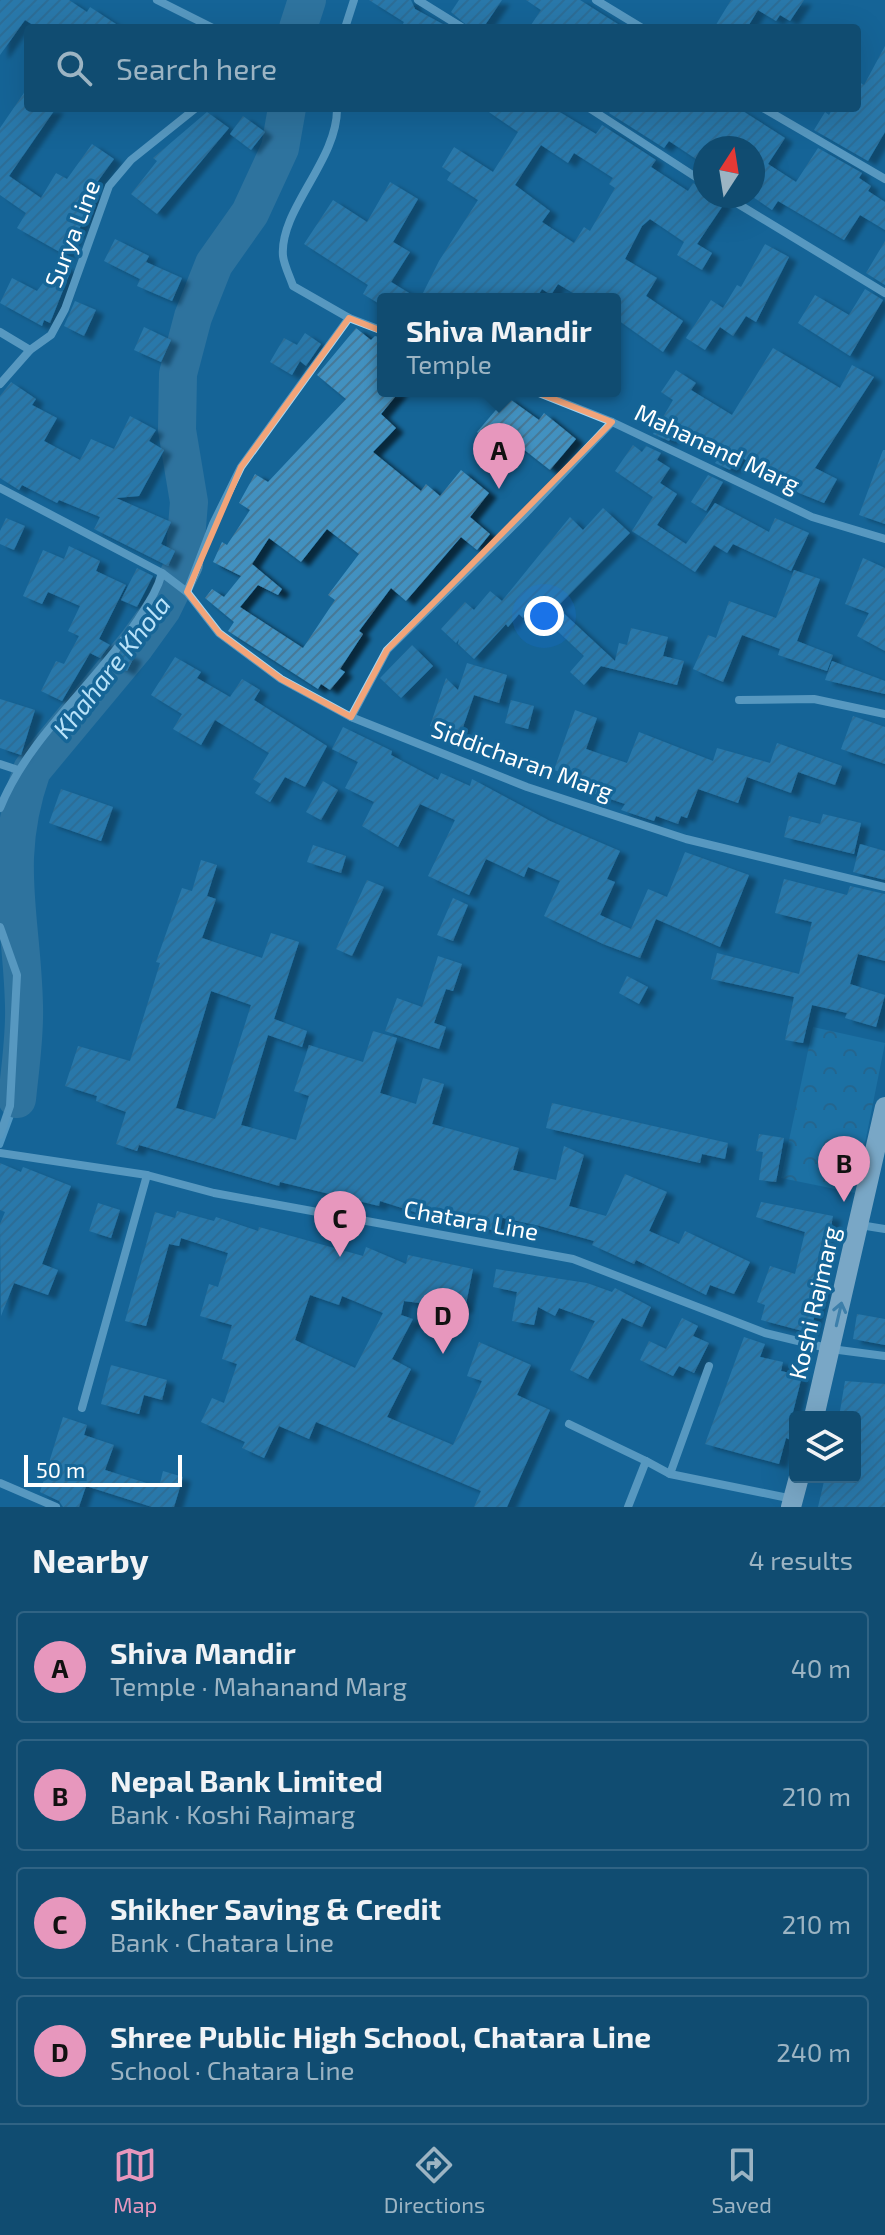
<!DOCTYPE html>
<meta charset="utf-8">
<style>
:root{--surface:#104c71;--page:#195376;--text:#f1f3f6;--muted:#9cb4c3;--line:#306384;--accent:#e797bd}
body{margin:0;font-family:"Exo 2",sans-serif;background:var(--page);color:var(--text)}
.controls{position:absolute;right:24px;bottom:24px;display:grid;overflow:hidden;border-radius:8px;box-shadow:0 8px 32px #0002}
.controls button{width:72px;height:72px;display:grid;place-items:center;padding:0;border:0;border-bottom:2px solid var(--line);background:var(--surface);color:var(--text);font:40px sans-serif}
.compass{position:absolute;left:693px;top:136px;width:72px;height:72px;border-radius:50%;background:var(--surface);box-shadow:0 8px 32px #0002;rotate:12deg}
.scale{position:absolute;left:24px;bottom:20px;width:158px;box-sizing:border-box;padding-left:8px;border:4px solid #fff;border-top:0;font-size:22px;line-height:28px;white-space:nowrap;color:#fff;-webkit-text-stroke:6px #156597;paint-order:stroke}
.you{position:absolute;left:544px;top:616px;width:28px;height:28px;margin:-20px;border:6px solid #fff;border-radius:50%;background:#1a73e8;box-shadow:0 0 0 12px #1a73e833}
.badge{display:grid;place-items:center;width:52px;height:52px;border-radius:50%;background:var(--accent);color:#111;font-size:26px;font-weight:700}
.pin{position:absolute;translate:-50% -66px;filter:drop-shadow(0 2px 4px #0008)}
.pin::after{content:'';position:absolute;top:42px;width:28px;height:24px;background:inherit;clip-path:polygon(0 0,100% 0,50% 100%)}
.popup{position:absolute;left:377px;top:293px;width:244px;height:104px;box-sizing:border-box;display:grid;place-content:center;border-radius:8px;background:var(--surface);filter:drop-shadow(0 2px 6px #0005);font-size:26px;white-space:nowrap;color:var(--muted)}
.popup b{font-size:30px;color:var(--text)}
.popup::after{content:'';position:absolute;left:50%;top:100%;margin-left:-16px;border:16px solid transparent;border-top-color:var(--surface)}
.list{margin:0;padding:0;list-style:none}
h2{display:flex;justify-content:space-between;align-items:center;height:104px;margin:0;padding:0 32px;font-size:34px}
h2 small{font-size:26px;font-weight:400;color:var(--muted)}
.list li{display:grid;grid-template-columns:52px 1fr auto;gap:24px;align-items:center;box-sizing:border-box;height:112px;margin:0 16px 16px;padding:0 16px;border:2px solid var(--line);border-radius:8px}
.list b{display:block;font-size:30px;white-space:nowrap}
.list p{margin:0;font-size:26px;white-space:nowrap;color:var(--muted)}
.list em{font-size:26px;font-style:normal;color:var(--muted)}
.icon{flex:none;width:44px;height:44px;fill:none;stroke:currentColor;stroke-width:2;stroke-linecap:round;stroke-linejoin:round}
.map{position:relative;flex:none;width:885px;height:1507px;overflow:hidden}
.search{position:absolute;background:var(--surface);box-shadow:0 8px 32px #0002;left:24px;right:24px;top:24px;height:88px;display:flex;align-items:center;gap:20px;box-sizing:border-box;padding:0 28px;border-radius:8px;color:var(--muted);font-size:30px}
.sheet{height:616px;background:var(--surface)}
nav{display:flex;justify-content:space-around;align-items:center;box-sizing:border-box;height:112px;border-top:2px solid var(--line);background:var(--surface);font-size:22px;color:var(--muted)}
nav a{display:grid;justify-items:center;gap:4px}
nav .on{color:var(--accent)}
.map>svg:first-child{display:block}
.forest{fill:url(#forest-crowns)}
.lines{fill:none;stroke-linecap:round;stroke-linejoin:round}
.stream{stroke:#99d4f5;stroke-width:6}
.river{stroke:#4d85a7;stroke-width:38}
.building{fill:url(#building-hatch);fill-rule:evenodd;filter:url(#shadow)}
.minor{stroke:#a7d7f2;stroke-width:8}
.primary{stroke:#f2f9ff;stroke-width:20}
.oneway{stroke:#6da0c1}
.marked{fill:none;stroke:#f2a479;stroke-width:6;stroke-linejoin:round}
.labels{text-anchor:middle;stroke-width:7;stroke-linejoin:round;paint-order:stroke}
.street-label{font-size:24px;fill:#fff;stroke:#156597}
.water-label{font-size:26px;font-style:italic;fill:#b8e2f9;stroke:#156597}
</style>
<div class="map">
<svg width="885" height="1507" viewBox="0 0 885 1507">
<defs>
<pattern id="forest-crowns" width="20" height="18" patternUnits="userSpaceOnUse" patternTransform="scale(2)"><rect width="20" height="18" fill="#2480b4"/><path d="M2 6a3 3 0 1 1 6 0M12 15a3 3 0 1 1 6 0" fill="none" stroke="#366985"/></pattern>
<pattern id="building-hatch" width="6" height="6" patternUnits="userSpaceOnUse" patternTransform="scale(2)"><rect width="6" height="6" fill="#4291c0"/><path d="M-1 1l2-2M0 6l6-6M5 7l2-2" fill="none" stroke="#467997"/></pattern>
<filter id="shadow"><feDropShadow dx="8" dy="4.5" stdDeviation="2" flood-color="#0009"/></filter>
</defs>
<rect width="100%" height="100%" fill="#156597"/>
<path class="forest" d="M813,1027L885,1043L855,1193L781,1178Z"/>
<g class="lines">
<path class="stream" d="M0,1145L17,1099"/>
<g class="river">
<path d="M298,28L307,0"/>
<path d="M17,1099C20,1068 25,1037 24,1006C22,915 0,861 32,770L136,645L162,609L184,564L189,502L177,430L178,374L193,317L214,264L250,213L280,148L287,108"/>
</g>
</g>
<g class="building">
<path d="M0,0H69L87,12L90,7L122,28H38L25,20L0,55Z"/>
<path d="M369,0H411L415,9L450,28H401L404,22Z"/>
<path d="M459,0H502L483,28H470L451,12Z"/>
<path d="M526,0H580L624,28H529L541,10Z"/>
<path d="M731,0H804L790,21L780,15L776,21L758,10L747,28H714Z"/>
<path d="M885,46V132L868,161L814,130L825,112L829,115L833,108H857V81L864,85Z"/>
<path d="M28,87V108H56L9,176L41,198L56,173L67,179L92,144L114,159L90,192L97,196L65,255L17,228L26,213L0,195V128Z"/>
<path d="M483,108H553L596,134L602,125L656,160L651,167L688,191L693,183L705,190V196H718L724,204L697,244L712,253L702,270L677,255L684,242L650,219L642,226L625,259L657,278L646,296L683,321L663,352L615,318V299H583L558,284L551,295L542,289L536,299H420L439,261L478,200L447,180L451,173L442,167L454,147L493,172L518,132ZM541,145L568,163L574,153L613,178L609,184L615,188L590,231L584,227L574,243L542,222L550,211L515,185Z"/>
<path d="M613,108H738L785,138L768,164L796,182L818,148L862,173L859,178L871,186L868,191L885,202V230L860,215L844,240L778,201L772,210L753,197V148H705V175L700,172L705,165L669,141L664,148L609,113Z"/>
<path d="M207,112L229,128L157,214L131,194L157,161L153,158Z"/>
<path d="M243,116L265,132L251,150L230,134Z"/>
<path d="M390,182L418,199L393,242L410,252L391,282L419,299H383V306L363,294L368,285L304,244L333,200L367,222Z"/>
<path d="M115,239L149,256L146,262L182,278L172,301L137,286L140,279L104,261Z"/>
<path d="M885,241V285L866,273Z"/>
<path d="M765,244L789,257L756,322L746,316L733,336L720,327L705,350L686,338L711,300L723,308L737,285L741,287Z"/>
<path d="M58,263L71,270L50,323L44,320L42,326L0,303L12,278L37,291Z"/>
<path d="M865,289L883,300L850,356L798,323L815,295L849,315Z"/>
<path d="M75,301L96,310L84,336L64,326Z"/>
<path d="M144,327L171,340L161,362L134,350Z"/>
<path d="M356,328L371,340L375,336L383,338V391H400L381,414L396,428L373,452L421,491L426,484L440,496L461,470L489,493L470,517L490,534L477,550L461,537L406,601L391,588L359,631L363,634L340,669L345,672L330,690L321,684L318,689L228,631L234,622L205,598L212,589L224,597L241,576L213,562L222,542L227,545L250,510L239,503L255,474L268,482L346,399L317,375ZM327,529L359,554L328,595L335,600L303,648L240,607L258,585L278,595L282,589L252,564L269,538L301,562Z"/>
<path d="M305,333L321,344L306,366L300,361L292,375L270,362L284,338L297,345Z"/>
<path d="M773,348L840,388L852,365L874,377L815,468L837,479L824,503L799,493L741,457L730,470L715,463L717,460L710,452L675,431L669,441L653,434L673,400L661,392L676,370L696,383L691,390L732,415Z"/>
<path d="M11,382L36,399L32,405L57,418L44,441L80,460L91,439L114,449L130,416L156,430L149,441L164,450L139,496L116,498L171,522L161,544L175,551L168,566L94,529L100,517L59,500L57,503L22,485L19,490L0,478V396Z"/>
<path d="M507,397L539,420L544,413L576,439L550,470L518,445L507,457L477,432Z"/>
<path d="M633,445L642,452L646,446L661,453L657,460L670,468L660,483L677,494L657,525L686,544L715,503L769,532L775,518L809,533L791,571L733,544L727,553L714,545L695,572L632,531L653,497L615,471Z"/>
<path d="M883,450H885V524L859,515Z"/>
<path d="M708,475L723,482L706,511L691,502Z"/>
<path d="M603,508L630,533L557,607L615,661L619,643L627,645L631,628L668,637L663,656L684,661L677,685L601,666L584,685L570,672L584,656L532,607L523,618L519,614L508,627L506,624L474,659L458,644L459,639L456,643L441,629L465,602L474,610L490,591L502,601L570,517L583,530Z"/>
<path d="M6,518L25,526L14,550L0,544V531Z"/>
<path d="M69,546L100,561L96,571L126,585L99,639L110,645L100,658L90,653L62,701L41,691L56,661L64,664L79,636L68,631L80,606L48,592L42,604L23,596L43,550L64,559Z"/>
<path d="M863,558L885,568V651L857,636L869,613L845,604Z"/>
<path d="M137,568L153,576L137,607L121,600Z"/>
<path d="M794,570L820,579L797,641L833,655L827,671L778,655L780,649L742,635L723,682L693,669L708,635L716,638L729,601L776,618Z"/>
<path d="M412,645L433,666L401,698L380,678Z"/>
<path d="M123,652L134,657L127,671L113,664Z"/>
<path d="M175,657L201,672L197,678L230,697L242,679L260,690L254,700L327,746L305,787L285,777L270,802L255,793L261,784L253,779L269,753L215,720L201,745L173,729L182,714L151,695Z"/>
<path d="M832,661L885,681V694L825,680Z"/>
<path d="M467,663L507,675L499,703L474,695L460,736L430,726L446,678L458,690Z"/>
<path d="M0,699L35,710L21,755L0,748Z"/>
<path d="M511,700L534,706L528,729L505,723Z"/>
<path d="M575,710L597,718L586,749L627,763L639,732L713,761L717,748L770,763L777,743L842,766L835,785L798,772L791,793L747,777L738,803L698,789L687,818L681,816L678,824L656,816L654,821L621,810L625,804L586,791L589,782L554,770Z"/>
<path d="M853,716L885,727V764L841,749Z"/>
<path d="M343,727L392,751L391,755L438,780L441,773L470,786L472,779L550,821L620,851L607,879L615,882L600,915L631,929L648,889L667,897L685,852L749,875L720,947L656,919L640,958L603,944L544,916L560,881L528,867L524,877L486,859L469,895L428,876L455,820L420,804L398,847L362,826L374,802L345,788L358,762L332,749Z"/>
<path d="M323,781L338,790L321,820L306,812Z"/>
<path d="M61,789L113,807L101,841L49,823Z"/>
<path d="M823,814L861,823L854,854L784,837L789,816L820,824Z"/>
<path d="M860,844L885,851V880L853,872Z"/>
<path d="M313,845L346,856L341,873L307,862Z"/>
<path d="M201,860L217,865L207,896L216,899L202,938L262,958L271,933L299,942L274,1019L307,1031L302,1047L268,1035L241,1125L296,1140L309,1096L294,1091L309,1045L363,1062L373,1031L397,1038L380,1093L416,1104L423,1078L444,1084L432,1124L519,1148L513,1170L556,1180L564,1146L584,1155L569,1206L606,1216L625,1174L667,1192L649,1231L679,1244L685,1231L750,1262L734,1294L710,1285L706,1295L636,1260L634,1264L592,1245L594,1241L540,1226L499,1217L495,1231L457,1220L455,1225L380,1201L379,1206L280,1182L279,1186L139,1145L137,1151L116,1144L126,1112L96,1101L97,1096L65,1086L78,1046L130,1061L160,963L156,962L182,888L192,891ZM211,991L251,1005L215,1119L176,1108Z"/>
<path d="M784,879L847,895L850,886L885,894V961L858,954L850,984L885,995L876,1027L845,1018L847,1013L812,1005L803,1043L785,1040L794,997L711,979L717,953L799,974L812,922L775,913Z"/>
<path d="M367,880L384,887L352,956L336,949Z"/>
<path d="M453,898L468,905L453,941L437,935Z"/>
<path d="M438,956L462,964L453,991L446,989L434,1023L446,1027L439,1049L385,1031L397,998L422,1007Z"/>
<path d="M627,976L648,987L639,1004L619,993Z"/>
<path d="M552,1103L728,1143L725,1159L702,1154L700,1163L546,1128Z"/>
<path d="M759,1134L784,1138L776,1182L759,1180L763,1152L756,1151Z"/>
<path d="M0,1163L21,1172L23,1167L71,1186L42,1264L58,1270L48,1295L14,1283L1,1316L0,1224L5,1212L0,1210Z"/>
<path d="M761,1202L833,1216L829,1237L823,1236L814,1279L824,1281L810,1333L761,1320L765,1305L757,1302L770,1266L795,1274L805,1232L756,1217Z"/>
<path d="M98,1203L120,1210L111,1238L89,1231Z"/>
<path d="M177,1211L214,1221L216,1217L258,1231L259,1227L363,1256L366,1247L406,1264L408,1255L473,1269L465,1309L404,1301L401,1315L413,1319L392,1359L411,1369L387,1417L453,1445L482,1381L467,1376L479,1342L531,1365L517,1395L550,1410L507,1507H474L481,1491L316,1422L309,1439L279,1426L264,1458L242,1448L245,1442L201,1422L212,1398L224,1403L237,1364L222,1359L232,1325L200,1316L209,1284L218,1287L228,1253L181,1238L179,1246L169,1244L146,1326L125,1321L155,1212L175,1218ZM310,1295L339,1305L342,1296L383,1313L355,1368L295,1340Z"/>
<path d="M496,1269L587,1283L612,1292L615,1288L651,1307L642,1327L622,1318L588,1379L570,1370L595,1321L559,1308L555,1316L538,1307L534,1325L512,1321L517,1292L493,1287Z"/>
<path d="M857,1314L885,1319V1345L853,1339Z"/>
<path d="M682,1318L698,1326L693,1336L709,1343L694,1373L679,1366L673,1376L640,1360L649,1341L666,1349Z"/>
<path d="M744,1337L765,1344L760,1357L783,1362L781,1371L802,1376L792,1416L796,1417L795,1429L791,1440L786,1438L779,1464L705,1444Z"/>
<path d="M111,1365L167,1380L162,1400L144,1395L139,1414L101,1404Z"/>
<path d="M845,1381L885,1384V1507H818L825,1477H855V1417H839Z"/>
<path d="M63,1417L87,1425L84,1435L114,1445L105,1470L159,1487L163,1471L183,1477L174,1507H152L86,1486L79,1507H63L59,1501L40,1492Z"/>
</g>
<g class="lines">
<g class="minor">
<path d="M157,0L213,28"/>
<path d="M418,0L463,28"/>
<path d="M596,0L642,28"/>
<path d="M345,28L354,0"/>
<path d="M337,108C338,160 279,210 283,256C284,265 290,277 293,286L349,318L383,331"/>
<path d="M589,108L705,183"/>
<path d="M763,108L885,179"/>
<path d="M725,196L885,293"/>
<path d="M0,332L30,350"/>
<path d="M0,384L30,350L51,335L65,309L109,186L131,160L196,108"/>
<path d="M534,391L612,422L812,517L885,539"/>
<path d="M0,488L162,573L187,592L219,633L281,679L351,717L527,787L686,839L885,887"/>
<path d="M187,592L213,524L241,467L349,318"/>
<path d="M739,700L814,699L885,714"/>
<path d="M351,717L387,650L523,516L612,422"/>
<path d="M0,764L18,770"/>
<path d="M0,808C29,736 94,686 137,621C147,605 157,592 162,573"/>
<path d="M0,927L17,975L10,1106L0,1135"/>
<path d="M0,1153L147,1175L214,1193L573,1259L765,1333L831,1349L885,1356"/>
<path d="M860,1225L885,1229"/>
<path d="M82,1408L147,1175"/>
<path d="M569,1424L646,1461"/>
<path d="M670,1474L709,1366"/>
<path d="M0,1483L56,1507"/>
<path d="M628,1507L646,1461L670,1474L793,1499"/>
</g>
<g class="primary">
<path d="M814,1417L885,1107"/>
<path d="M791,1507L799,1477"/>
</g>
</g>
<defs><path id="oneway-shaft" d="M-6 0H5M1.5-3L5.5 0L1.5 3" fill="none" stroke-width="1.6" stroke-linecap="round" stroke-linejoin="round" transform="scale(2)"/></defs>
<use class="oneway" href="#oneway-shaft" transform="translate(839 1314) rotate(-77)"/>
<path d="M0 0H885V1507H0ZM349,318L612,422L387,650L351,717L281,679L219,633L187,592L241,467Z" fill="#156597" fill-opacity=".55" fill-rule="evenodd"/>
<path class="marked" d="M349,318L612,422L387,650L351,717L281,679L219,633L187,592L241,467Z"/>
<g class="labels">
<g class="street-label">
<text transform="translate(73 234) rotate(-69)" y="8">Surya Line</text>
<text transform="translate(717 449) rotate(25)" y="8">Mahanand Marg</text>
<text transform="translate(522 761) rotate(20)" y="8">Siddicharan Marg</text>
<text transform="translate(471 1221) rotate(10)" y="8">Chatara Line</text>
<text transform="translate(815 1303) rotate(-77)" y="8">Koshi Rajmarg</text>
</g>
<g class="water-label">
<text transform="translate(112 667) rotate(-52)" y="9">Khahare Khola</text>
</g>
</g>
</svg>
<div class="controls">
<button><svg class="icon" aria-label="layers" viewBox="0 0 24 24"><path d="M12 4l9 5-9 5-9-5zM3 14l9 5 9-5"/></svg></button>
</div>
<svg class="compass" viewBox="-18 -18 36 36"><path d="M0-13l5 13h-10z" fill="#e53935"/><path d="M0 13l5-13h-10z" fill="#9cb4c3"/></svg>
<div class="scale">50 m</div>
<div class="you"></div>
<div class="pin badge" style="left:499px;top:489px">A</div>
<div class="popup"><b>Shiva Mandir</b>Temple</div>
<div class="pin badge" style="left:844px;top:1202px">B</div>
<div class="pin badge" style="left:340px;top:1257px">C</div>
<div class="pin badge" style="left:443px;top:1354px">D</div>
<div class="search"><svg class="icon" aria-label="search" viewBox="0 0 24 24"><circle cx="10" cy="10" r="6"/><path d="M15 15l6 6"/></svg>Search here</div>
</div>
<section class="sheet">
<h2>Nearby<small>4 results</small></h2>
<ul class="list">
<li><span class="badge">A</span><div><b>Shiva Mandir</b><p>Temple · Mahanand Marg</p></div><em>40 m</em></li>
<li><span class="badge">B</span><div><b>Nepal Bank Limited</b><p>Bank · Koshi Rajmarg</p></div><em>210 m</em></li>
<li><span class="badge">C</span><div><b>Shikher Saving &amp; Credit</b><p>Bank · Chatara Line</p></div><em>210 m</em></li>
<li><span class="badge">D</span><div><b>Shree Public High School, Chatara Line</b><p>School · Chatara Line</p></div><em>240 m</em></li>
</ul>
</section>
<nav>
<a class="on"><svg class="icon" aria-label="map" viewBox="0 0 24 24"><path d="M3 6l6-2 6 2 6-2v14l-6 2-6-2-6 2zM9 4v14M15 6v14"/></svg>Map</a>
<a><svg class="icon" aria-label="directions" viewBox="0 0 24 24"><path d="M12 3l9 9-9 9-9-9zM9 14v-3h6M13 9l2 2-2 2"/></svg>Directions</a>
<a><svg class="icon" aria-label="saved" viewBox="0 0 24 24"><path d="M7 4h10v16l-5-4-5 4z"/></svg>Saved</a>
</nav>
